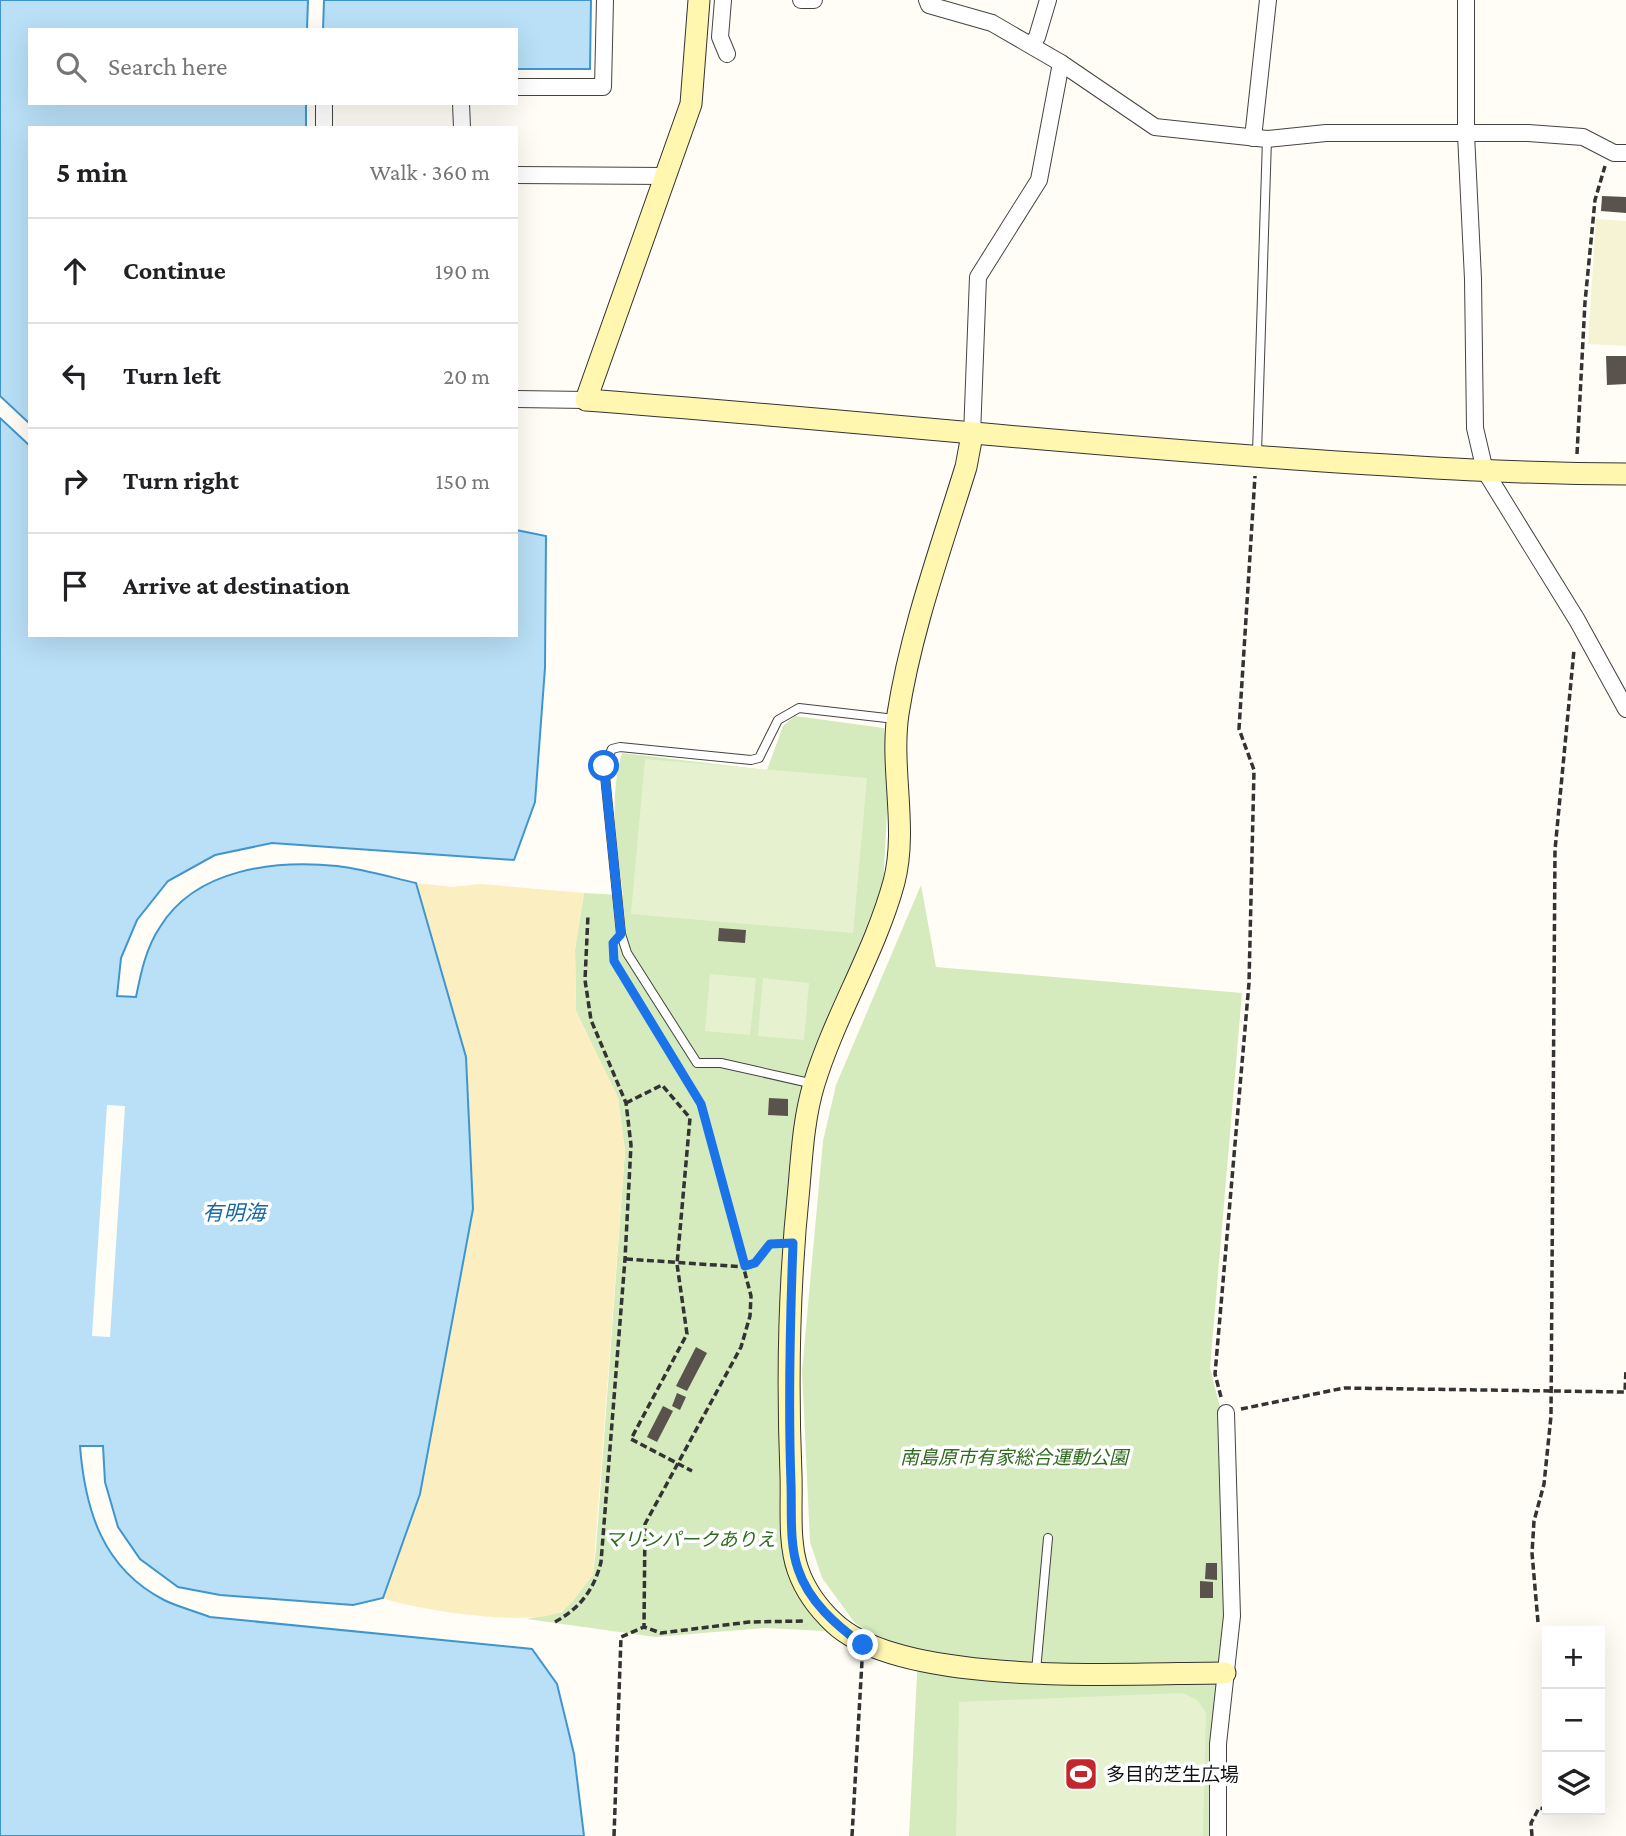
<!DOCTYPE html>
<meta charset="utf-8">
<style>
:root{--surface:#fff;--page:#f2f2f2;--text:#202124;--muted:#757577;--line:#e0e0e0}
body{margin:0;font-family:"Crimson Pro","Noto Sans JP",serif;background:var(--page);color:var(--text)}
.controls{position:absolute;right:21px;bottom:21px;display:grid;overflow:hidden;border-radius:0px;box-shadow:0 7px 28px #0002}
.controls button{width:63px;height:63px;display:grid;place-items:center;padding:0;border:0;border-bottom:2px solid var(--line);background:var(--surface);color:var(--text);font:35px sans-serif}
.stop{position:absolute;width:21px;height:21px;margin:-16px;border:5px solid #1a73e8;border-radius:50%;background:#fff}
.stop.end{background:#1a73e8;border-color:#fff;box-shadow:0 2px 7px #0008}
.list{margin:0;padding:0;list-style:none}
h2{display:flex;justify-content:space-between;align-items:center;height:91px;margin:0;padding:0 28px;font-size:30px}
h2 small{font-size:23px;font-weight:400;color:var(--muted)}
.list li{display:grid;grid-template-columns:46px 1fr auto;gap:21px;align-items:center;box-sizing:border-box;height:105px;padding:0 28px;border-top:2px solid var(--line)}
.list b{display:block;font-size:26px;white-space:nowrap}
.list em{font-size:23px;font-style:normal;color:var(--muted)}
.icon{flex:none;width:38px;height:38px;fill:none;stroke:currentColor;stroke-width:2;stroke-linecap:round;stroke-linejoin:round}
.map{position:relative;flex:none;width:1626px;height:1836px;overflow:hidden}
.search{position:absolute;background:var(--surface);box-shadow:0 7px 28px #0002;left:28px;top:28px;width:490px;height:77px;display:flex;align-items:center;gap:18px;box-sizing:border-box;padding:0 24px;border-radius:0px;color:var(--muted);font-size:26px}
.panel{position:absolute;background:var(--surface);box-shadow:0 7px 28px #0002;left:28px;top:126px;width:490px;height:511px;border-radius:0px}
.map>svg:first-child{display:block}
.farmland{fill:#f6f3d4}
.green{fill:#d5ebbd}
.sand{fill:#fbeec1}
.pitch{fill:#e6f2cf}
.water{fill:#b9e0f7;stroke:#3f96cf;stroke-width:2}
.pier{fill:#fffdf5}
.building{fill:#5a524d}
.lines{fill:none;stroke-linecap:round;stroke-linejoin:round}
.lane-casing{stroke:#444;stroke-width:10}
.street-casing{stroke:#444;stroke-width:18}
.secondary-casing{stroke:#333;stroke-width:23}
.path{stroke:#333;stroke-width:3.5;stroke-dasharray:7 3.5;stroke-linecap:butt}
.lane{stroke:#fff;stroke-width:8}
.street{stroke:#fff;stroke-width:16}
.secondary{stroke:#fff6b0;stroke-width:21}
.route{stroke:#1a73e8;stroke-width:9}
.labels{text-anchor:middle;stroke-width:7;stroke-linejoin:round;paint-order:stroke}
.park-label{font-size:19px;font-style:italic;fill:#2f6b1f;stroke:#fff}
.poi-label{font-size:19px;fill:#111;stroke:#fff;text-anchor:start}
.water-label{font-size:21px;font-style:italic;fill:#1768a6;stroke:#fff}
</style>
<div class="map">
<svg width="1626" height="1836" viewBox="0 0 1626 1836">
<rect width="100%" height="100%" fill="#fffdf5"/>
<path class="farmland" d="M1596,219L1626,221V346L1588,344Z"/>
<g class="green">
<path d="M795,716L884,728L889,777L883,886L816,1051L797,1122L782,1254L778,1378L784,1538L808,1608L826,1631L765,1628L655,1637L527,1619L562,1612L593,1575L596,1549L625,1151L618,1098L576,1011L575,949L584,893L623,895C617,846 608,800 622,753L767,770L783,726Z"/>
<path d="M921,885L936,967L1242,993L1210,1368L1222,1415L1225,1626L1213,1710L1211,1836H909L918,1654L878,1637L855,1623L822,1578L810,1542L802,1371L823,1141L836,1085Z"/>
</g>
<path class="sand" d="M416,883L452,887L480,884L584,893L575,949L576,1011L618,1098L625,1151L593,1575C584,1585 572,1607 560,1612C528,1627 416,1610 383,1598L420,1494L473,1209L466,1057Z"/>
<g class="pitch">
<path d="M645,759L867,778L853,933L631,914Z"/>
<path d="M710,974L756,978L750,1035L705,1031Z"/>
<path d="M763,978L809,983L804,1040L758,1036Z"/>
<path d="M1182,1693L1196,1699L1206,1712L1203,1836H956L959,1702Z"/>
</g>
<g class="water">
<path d="M0,0H308L307,30H30V103H306V128H30V424L0,396Z"/>
<path d="M324,0H591L590,69H516V30H323Z"/>
<path d="M0,418L30,446V635H516V530L546,536L545,668L535,802L514,860L272,843L215,855L168,881L137,920L121,958L117,996L136,997C141,972 146,948 160,927C196,868 276,860 337,866C363,869 390,877 416,883L466,1057L473,1209L420,1494L383,1598L353,1605L220,1595L178,1587L140,1559L118,1527L105,1482L103,1446H80C85,1509 102,1568 164,1600C178,1607 195,1611 210,1617L532,1649L557,1684L574,1754L584,1836H0Z"/>
</g>
<path class="pier" d="M107,1105L125,1106L110,1337L92,1336Z"/>
<g class="building">
<path d="M1602,196L1626,197V213L1601,211Z"/>
<path d="M1606,356H1626V384L1607,385Z"/>
<path d="M719,928L746,930L745,943L718,941Z"/>
<path d="M769,1098L788,1099V1116L768,1115Z"/>
<path d="M696,1347L707,1353L687,1391L676,1386Z"/>
<path d="M677,1393L686,1397L680,1410L672,1406Z"/>
<path d="M663,1406L673,1411L657,1442L647,1437Z"/>
<path d="M1206,1563H1217V1580L1205,1579Z"/>
<path d="M1200,1581L1213,1582V1598H1200Z"/>
</g>
<g class="lines">
<defs>
<g id="lane">
<path d="M1257,453L1267,139"/>
<path d="M814,1084L721,1063H697L627,953L621,934L604,766L612,749L620,747L751,760L759,758L778,720L799,708L895,719"/>
<path d="M1036,1671L1048,1538"/>
</g>
<g id="street">
<path d="M723,0L720,37L727,54"/>
<path d="M801,0H814"/>
<path d="M927,0L929,5L992,23L1061,63L1155,127L1267,139L1326,133H1528L1583,137L1614,153H1626"/>
<path d="M1466,0V134L1473,279L1475,428L1485,471L1577,620L1626,709"/>
<path d="M1031,45L1037,37L1048,0"/>
<path d="M516,87H603L605,0"/>
<path d="M461,103L462,128"/>
<path d="M324,128V103"/>
<path d="M1253,138L1268,0"/>
<path d="M516,175L665,176"/>
<path d="M516,399L586,400"/>
<path d="M972,435L978,277L1039,180L1061,63"/>
<path d="M1218,1836V1744L1232,1616L1226,1413"/>
</g>
<g id="secondary">
<path d="M699,0L691,104L586,400C827,418 1067,444 1309,460C1415,467 1520,474 1626,474"/>
<path d="M972,435L966,467C941,548 911,630 898,714C890,769 908,828 894,882C875,952 835,1015 814,1084C804,1117 802,1152 799,1187C789,1283 787,1378 791,1475C792,1505 788,1542 798,1570C805,1590 819,1609 834,1623C903,1688 1130,1673 1225,1673"/>
</g>
</defs>
<use href="#lane" class="lane-casing"/>
<use href="#street" class="street-casing"/>
<use href="#secondary" class="secondary-casing"/>
<g class="path">
<path d="M1577,454L1585,302L1595,200L1605,166"/>
<path d="M616,965L701,1104L751,1296L750,1316L741,1347L645,1524L644,1627L661,1633L749,1622L805,1621"/>
<path d="M626,1103L662,1085L690,1118L677,1264L687,1334L631,1439L692,1471"/>
<path d="M626,1259L745,1267L755,1263L770,1244H777"/>
<path d="M1221,1397L1215,1374L1249,983L1254,770L1239,729L1255,476"/>
<path d="M1241,1409L1344,1388L1625,1392L1626,1369"/>
<path d="M555,1622C580,1608 594,1590 601,1562L625,1259L631,1145L626,1103L591,1020L585,980L588,915"/>
<path d="M1538,1622L1532,1553L1534,1521L1544,1484L1551,1416L1555,850L1574,650"/>
<path d="M1558,1810L1593,1813"/>
<path d="M614,1836L621,1637L644,1627"/>
<path d="M852,1836L862,1661"/>
<path d="M1532,1836L1531,1823L1539,1808L1547,1809"/>
</g>
<use href="#lane" class="lane"/>
<use href="#street" class="street"/>
<use href="#secondary" class="secondary"/>
</g>
<g class="lines">
<path class="route" d="M604,766L621,934L613,943L614,961L701,1104L745,1266L755,1263L770,1244L793,1243C790,1324 788,1403 791,1484C792,1511 789,1543 798,1569C809,1602 836,1625 863,1645"/>
</g>
<defs>
<symbol id="stadium-square" viewBox="-11 -11 22 22"><rect x="-9" y="-9" width="18" height="18" rx="4" fill="#c4262e" stroke="#fff"/><path d="M0-5a6.5 5 0 1 0 0 10a6.5 5 0 1 0 0-10ZM-3.5-1.8h7v3.6h-7Z" fill="#fff"/></symbol>
</defs>
<g fill-rule="evenodd">
<use href="#stadium-square" x="1062" y="1755" width="38" height="38"/>
</g>
<g class="labels">
<g class="park-label">
<text x="1014" y="1464">南島原市有家総合運動公園</text>
<text x="690" y="1546">マリンパークありえ</text>
</g>
<g class="poi-label">
<text x="1106" y="1781">多目的芝生広場</text>
</g>
<g class="water-label">
<text x="234" y="1220">有明海</text>
</g>
</g>
</svg>
<div class="controls">
<button>+</button>
<button>−</button>
<button><svg class="icon" aria-label="layers" viewBox="0 0 24 24"><path d="M12 4l9 5-9 5-9-5zM3 14l9 5 9-5"/></svg></button>
</div>
<div class="stop" style="left:604px;top:766px"></div>
<div class="stop end" style="left:863px;top:1645px"></div>
<div class="search"><svg class="icon" aria-label="search" viewBox="0 0 24 24"><circle cx="10" cy="10" r="6"/><path d="M15 15l6 6"/></svg>Search here</div>
<section class="panel">
<h2>5 min<small>Walk · 360 m</small></h2>
<ul class="list">
<li><svg class="icon" aria-label="ahead" viewBox="0 0 24 24"><path d="M12 20V5M6 11l6-6 6 6"/></svg><div><b>Continue</b></div><em>190 m</em></li>
<li><svg class="icon" aria-label="left" viewBox="0 0 24 24"><path d="M17 20v-9H6M10 6l-5 5 5 5"/></svg><div><b>Turn left</b></div><em>20 m</em></li>
<li><svg class="icon" aria-label="right" viewBox="0 0 24 24"><path d="M7 20v-9h11M14 6l5 5-5 5"/></svg><div><b>Turn right</b></div><em>150 m</em></li>
<li><svg class="icon" aria-label="arrive" viewBox="0 0 24 24"><path d="M6 21V4h12l-3 4 3 4H6"/></svg><div><b>Arrive at destination</b></div></li>
</ul>
</section>
</div>
